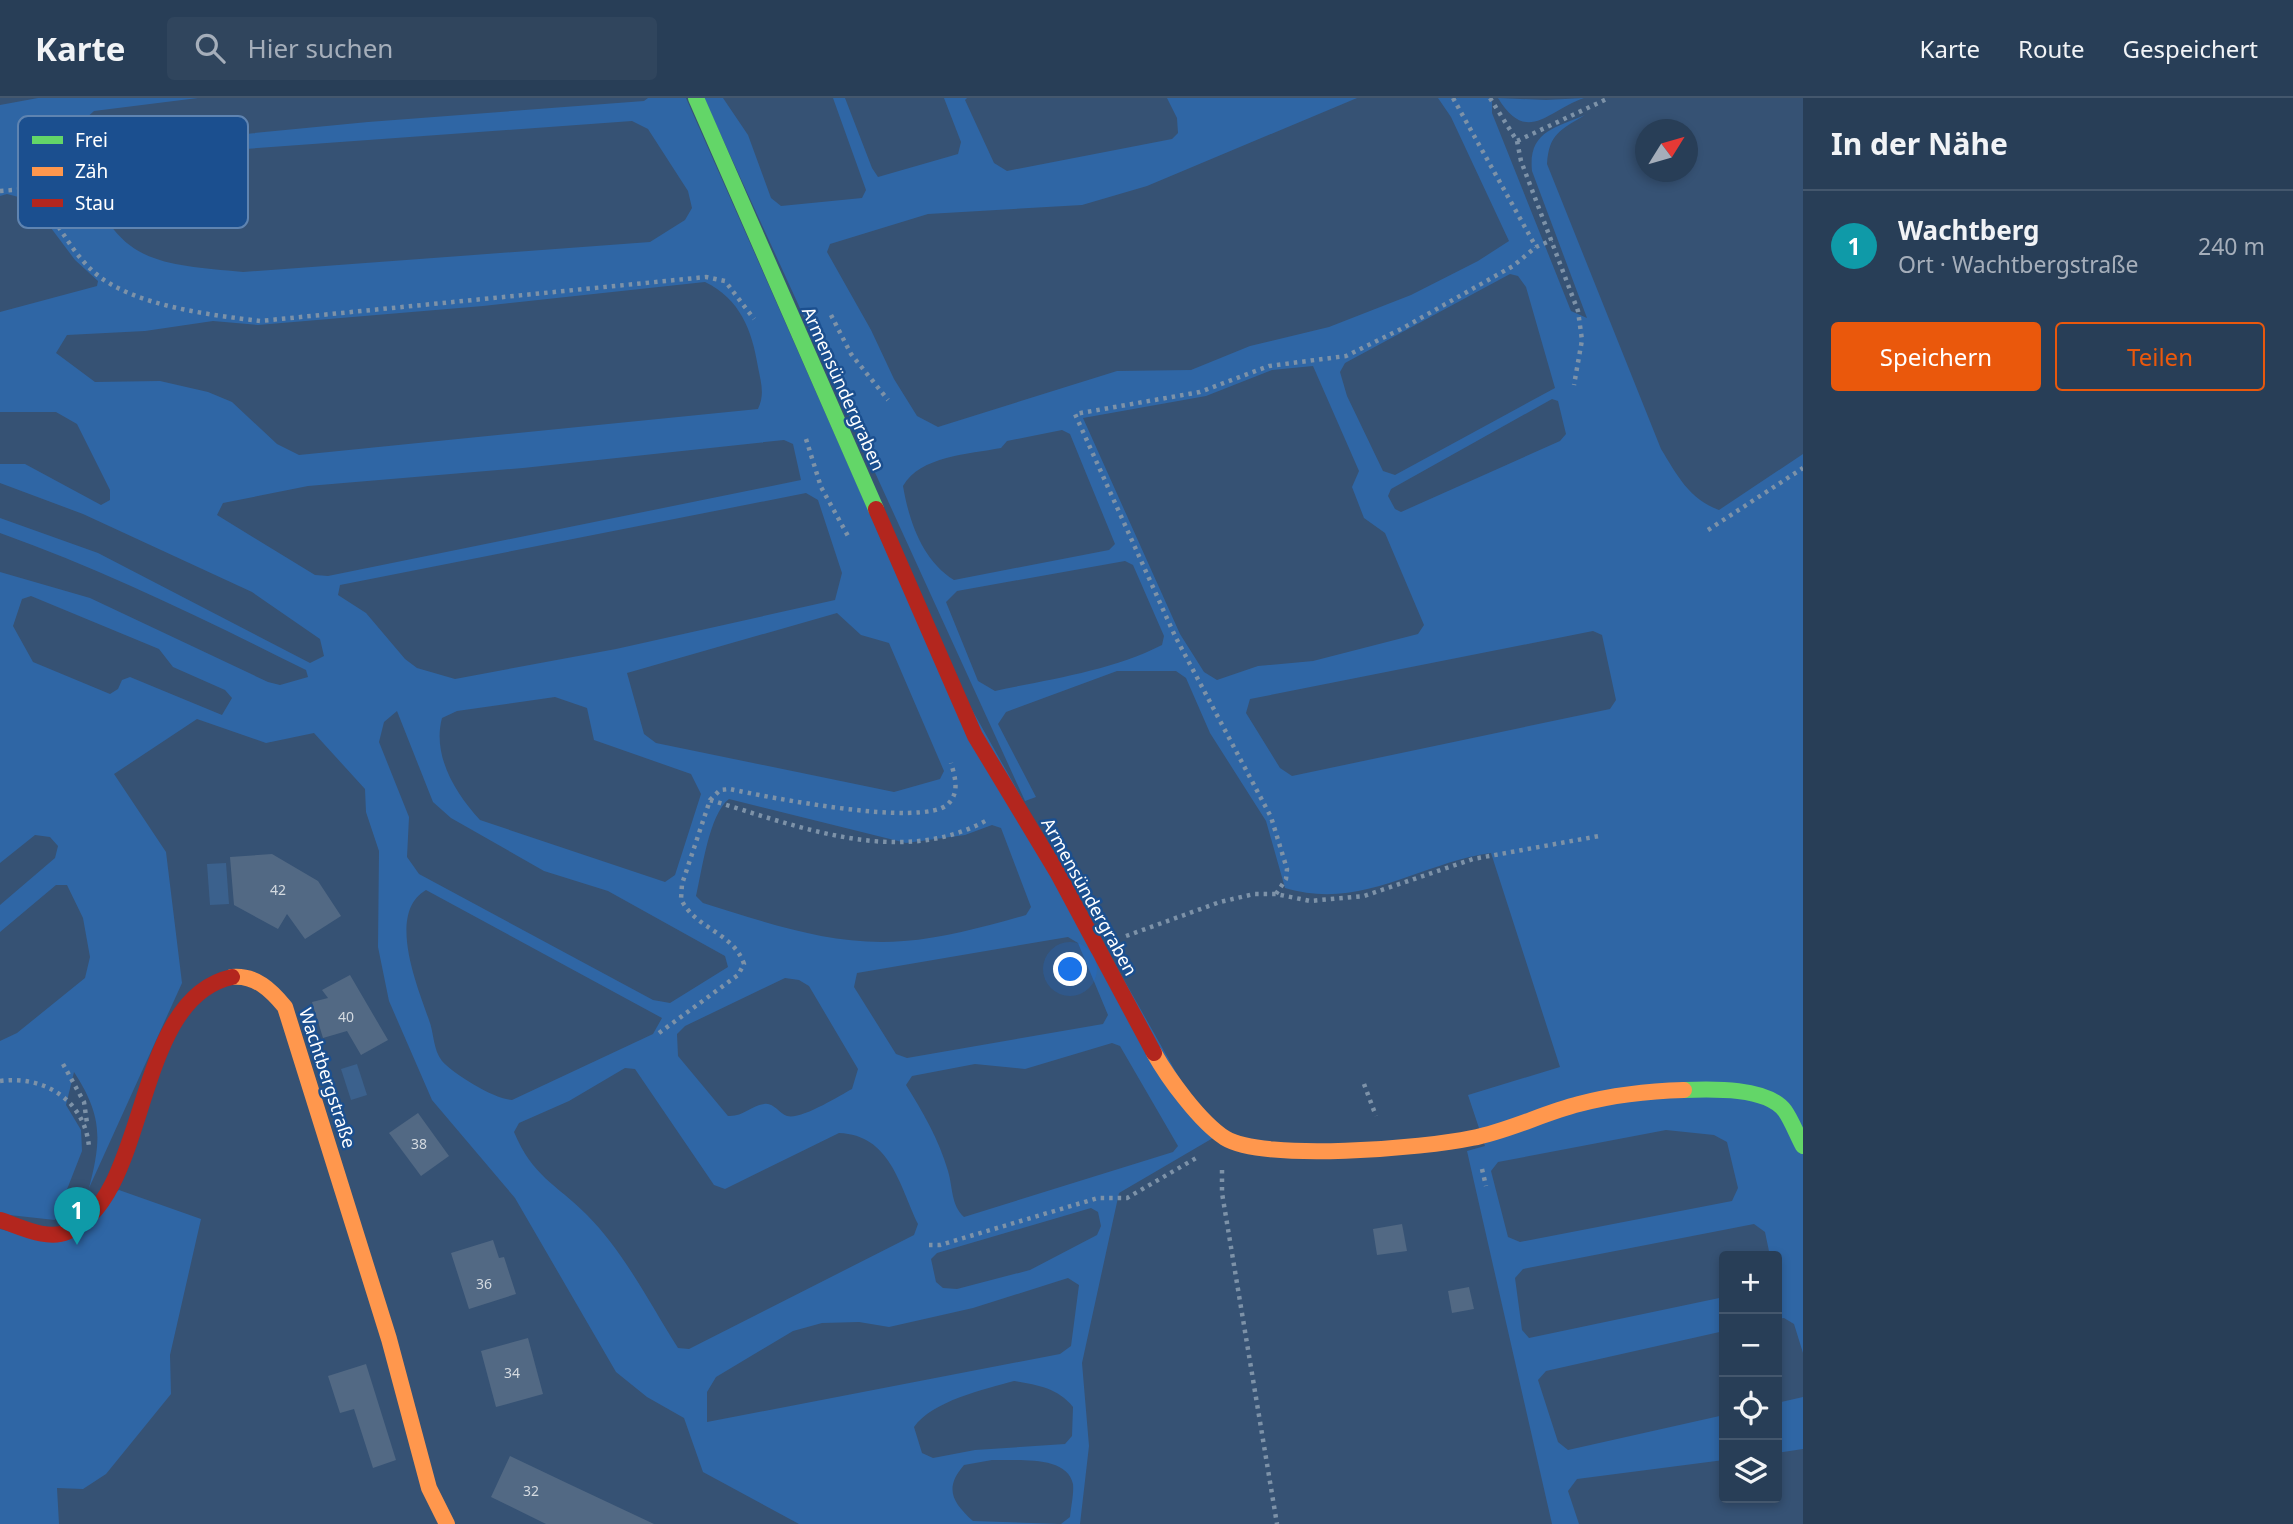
<!DOCTYPE html>
<html lang="de">
<meta charset="utf-8">
<style>
:root{--surface:#283e57;--page:#30455d;--text:#f1f3f6;--muted:#a5aeba;--line:#44576d;--accent:#ea580c}
body{margin:0;font-family:"Noto Sans",sans-serif;background:var(--page);color:var(--text)}
.controls{position:absolute;right:21px;bottom:21px;display:grid;overflow:hidden;border-radius:7px;box-shadow:0 4px 10px #0003}
.controls button{width:63px;height:63px;display:grid;place-items:center;padding:0;border:0;border-bottom:2px solid var(--line);background:var(--surface);color:var(--text);font:35px sans-serif}
.compass{position:absolute;left:1635px;top:21px;width:63px;height:63px;border-radius:50%;background:var(--surface);box-shadow:0 4px 10px #0003;rotate:53deg}
.you{position:absolute;left:1071px;top:872px;width:24px;height:24px;margin:-18px;border:5px solid #fff;border-radius:50%;background:#1a73e8;box-shadow:0 0 0 10px #1a73e833}
.badge{display:grid;place-items:center;width:46px;height:46px;border-radius:50%;background:var(--accent);color:#fff;font-size:23px;font-weight:700}
.pin{position:absolute;translate:-50% -58px;filter:drop-shadow(0 2px 4px #0008)}
.pin::after{content:'';position:absolute;top:37px;width:24px;height:21px;background:inherit;clip-path:polygon(0 0,100% 0,50% 100%)}
.list{margin:0;padding:0;list-style:none}
h2{display:flex;justify-content:space-between;align-items:center;height:91px;margin:0;padding:0 28px;font-size:30px}
h2 small{font-size:23px;font-weight:400;color:var(--muted)}
.list li{display:grid;grid-template-columns:46px 1fr auto;gap:21px;align-items:center;box-sizing:border-box;height:112px;padding:0 28px;border-top:2px solid var(--line)}
.list b{display:block;font-size:26px;white-space:nowrap}
.list p{margin:0;font-size:23px;white-space:nowrap;color:var(--muted)}
.list em{font-size:23px;font-style:normal;color:var(--muted)}
.actions{display:flex;gap:14px;padding:21px 28px}
.actions a{flex:1;padding:16px 0;border:2px solid var(--accent);border-radius:7px;text-align:center;font-size:24px;color:var(--accent)}
.actions .main{background:var(--accent);color:#fff}
.icon{flex:none;width:38px;height:38px;fill:none;stroke:currentColor;stroke-width:2;stroke-linecap:round;stroke-linejoin:round}
.map{position:relative;flex:none;width:1803px;height:1426px;overflow:hidden}
header{display:flex;align-items:center;gap:42px;box-sizing:border-box;height:98px;padding:0 35px;background:var(--surface);border-bottom:2px solid var(--line)}
header strong{font-size:33px}
nav{display:flex;gap:38px;margin-inline-start:auto;font-size:24px}
.search{width:490px;height:63px;background:var(--page);display:flex;align-items:center;gap:18px;box-sizing:border-box;padding:0 24px;border-radius:7px;color:var(--muted);font-size:26px}
main{display:flex}
aside{flex:1;background:var(--surface)}
.map>svg:first-child{display:block}
.green{fill:#2f66a5;fill-rule:evenodd}
.water{fill:#3b618d}
.building{fill:#526984}
.lines{fill:none;stroke-linecap:round;stroke-linejoin:round}
.path{stroke:#7d92a8;stroke-width:4.5;stroke-dasharray:3.5 5;stroke-linecap:butt}
.fast{stroke:#63d668;stroke-width:16}
.slow{stroke:#ff974d;stroke-width:16}
.jam{stroke:#b3261e;stroke-width:16}
.labels{text-anchor:middle;stroke-width:5;stroke-linejoin:round;paint-order:stroke}
.number-label{font-size:14px;fill:#d4dae0}
.street-label{font-size:18px;fill:#fff;stroke:#1b4f8f}
.key{fill:#1b4f8f;stroke:#5f84b1;stroke-width:2}
.key-label{font-size:19px;fill:#fff}
</style>
<header>
<strong>Karte</strong>
<div class="search"><svg class="icon" aria-label="search" viewBox="0 0 24 24"><circle cx="10" cy="10" r="6"/><path d="M15 15l6 6"/></svg>Hier suchen</div>
<nav><a>Karte</a><a>Route</a><a>Gespeichert</a></nav>
</header>
<main>
<div class="map">
<svg width="1803" height="1426" viewBox="0 0 1803 1426">
<rect width="100%" height="100%" fill="#365274"/>
<g class="green">
<path d="M38,0H198L94,13L83,23L78,36L91,51L368,24L644,3L648,0H686L899,482L1213,1040L1119,1095L1082,1265L1089,1348L1080,1426H799L703,1374L684,1320L647,1299L616,1274L515,1100L432,1002L389,903L378,849L379,753L366,714L365,691L314,635L266,645L197,621L114,676L166,754L182,885L89,1090C102,1041 102,1017 74,974L66,1007L81,1032L82,1053L55,1122L0,1116V943L17,935L85,880L90,859L83,820L67,787H56L0,834V807L55,760L58,748L50,739L35,737L0,765V474L90,500L268,584L280,587L308,579L306,572C206,522 106,473 0,435V420L98,455L310,565L324,558L320,541L252,494L83,416L0,385V366H25L101,407L110,402V392L77,326L56,314H0V214L97,188L98,183L75,162L30,102L7,96L0,98V7ZM632,23L648,31L688,93L692,110L685,122L650,144L243,174C161,166 116,167 88,79L100,67L190,55ZM705,184C740,201 752,232 758,269C761,285 765,296 758,311L299,357L277,346L232,304L208,294L160,283L95,284L56,255L67,237L145,233L213,223L258,227L483,208ZM784,342L793,346L801,382L328,478L315,477L217,417L223,405L308,388L523,370ZM806,395L818,402L842,475L835,502L616,551L455,581L417,570L405,561L366,515L338,497L340,487ZM31,498L159,551L173,569L225,592L232,600L222,617L130,579L122,582L118,591L110,596L33,564L13,528L22,501ZM837,515L861,537L889,545L944,673L940,681L894,694L656,645L644,636L627,575ZM555,599L587,610L594,642L691,676L701,696L675,777L665,784L480,722C455,695 432,657 442,620L457,613ZM397,613L433,704L451,720L544,773L608,793L725,858L728,869L670,905L653,902L419,776L407,759L409,719L379,644L384,624ZM729,701L906,745L965,737L992,727L1001,730L1031,809L1026,817C986,828 945,840 904,843C834,849 768,825 703,805L696,798C702,773 709,716 729,701ZM426,792L662,920L653,936L512,1002C494,1001 455,977 442,963C433,952 434,935 429,922C418,890 386,815 426,792ZM1068,839L1078,845L1108,917L1103,926L907,960L896,956L854,889L857,875ZM785,880L799,882L809,888L858,971L852,991C839,998 801,1022 787,1018C779,1015 773,1004 764,1006C750,1008 743,1019 728,1018L678,958L677,936L685,928ZM1112,945L1120,948L1178,1048L1173,1054L964,1119C951,1107 953,1090 948,1073C939,1042 923,1014 906,987L912,978L975,966L1025,971ZM625,970L635,971L714,1087L725,1091L839,1035C890,1037 899,1086 918,1126L914,1137L689,1251L678,1250C650,1206 624,1154 587,1117C555,1085 533,1079 514,1034L519,1025L569,1003ZM1091,1110L1098,1114L1101,1128L1097,1137L1030,1172L957,1191L943,1190L936,1184L931,1161L937,1155ZM1068,1180L1079,1187L1071,1248L1060,1256L707,1324V1294L716,1279L793,1233L822,1225L859,1224L889,1229L973,1210ZM1014,1283C1037,1287 1058,1290 1073,1309L1072,1338L1065,1346L975,1352L933,1360L922,1355L914,1329C932,1303 985,1291 1014,1283ZM992,1362C1014,1363 1067,1356 1073,1386C1074,1395 1071,1409 1070,1419L1061,1426L973,1423C952,1404 944,1390 964,1367Z"/>
<path d="M704,0H723L748,37L771,100L781,108L862,100L866,92L833,0H845L872,70L878,79L958,56L961,44L944,0H967L965,2L994,65L1007,73L1172,41L1178,35L1177,20L1167,0H1357L1147,88L1082,107L928,116L830,146L827,154L871,232L894,281L917,318L938,329L1117,273L1191,272L1250,248L1329,229L1411,197L1478,163L1509,143L1451,19L1438,0H1492V15L1571,213L1587,220L1532,73C1528,34 1554,30 1585,17C1560,32 1549,36 1547,66L1661,351C1677,377 1689,401 1719,412L1803,356V1255L1794,1226L1784,1220L1777,1221V1158H1770L1765,1134L1754,1126L1523,1171L1515,1180L1522,1232L1529,1240L1724,1199V1233L1546,1273L1538,1282L1558,1344L1568,1352L1724,1317V1362L1577,1381L1568,1393L1579,1426H1552L1467,1053L1485,1048L1468,997L1560,969L1491,755C1419,765 1362,813 1285,790L1266,723L1210,635L1186,580L1176,573H1117L1006,614L998,626L1036,699L1025,703ZM1510,176L1518,178L1526,189L1555,290L1395,377L1383,373L1347,298L1340,274L1345,265ZM1313,268L1359,373L1352,389L1364,420L1385,435L1424,527L1418,536L1313,563L1258,568L1217,582L1204,574L1180,536L1083,320L1206,298L1272,272ZM1552,301L1558,303L1566,336L1560,343L1401,414L1395,411L1388,398L1391,391ZM1062,332L1070,336L1115,446L1109,452L954,482C922,462 909,423 903,388C920,358 969,356 1001,350L1007,343ZM1125,463L1133,467L1164,538L1162,547C1111,573 1050,581 995,593L978,583L946,504L957,493ZM1593,533L1602,537L1616,602L1610,611L1292,678L1280,670L1246,615L1250,601ZM1666,1032L1714,1037L1727,1044L1738,1090L1732,1103L1520,1144L1508,1139L1491,1073L1498,1064Z"/>
<path d="M1498,0L1546,2L1584,0C1548,12 1527,48 1498,0Z"/>
<path d="M119,1092L201,1121L170,1257L171,1296L106,1376L83,1391L57,1390L59,1426H0V1131L47,1143Z"/>
<path d="M1803,1299V1351L1777,1355V1305Z"/>
</g>
<g class="water">
<path d="M226,765L229,806L210,807L207,766Z"/>
<path d="M357,966L367,997L351,1002L341,971Z"/>
</g>
<g class="building">
<path d="M272,756L318,783L341,818L305,841L287,816L278,831L234,807L230,759Z"/>
<path d="M350,877L388,942L361,957L347,933L323,940L312,904L328,900L322,892Z"/>
<path d="M418,1015L449,1058L421,1078L389,1035Z"/>
<path d="M1402,1126L1407,1153L1377,1157L1373,1131Z"/>
<path d="M493,1142L499,1160L504,1159L516,1196L469,1211L451,1155Z"/>
<path d="M1469,1189L1474,1211L1452,1215L1448,1193Z"/>
<path d="M528,1240L543,1296L496,1309L481,1253Z"/>
<path d="M366,1266L396,1362L373,1370L354,1311L340,1315L328,1278Z"/>
<path d="M510,1358L571,1387L654,1426H546L491,1399Z"/>
</g>
<g class="lines">
<g class="path">
<path d="M1453,0L1536,149"/>
<path d="M1490,0L1517,43L1609,0"/>
<path d="M1517,43L1521,63L1578,213L1582,242L1574,287"/>
<path d="M0,93L27,91C55,114 67,151 95,175C133,208 211,217 260,223L706,179L725,183L754,221"/>
<path d="M831,217L851,256L888,302"/>
<path d="M806,341L821,389L848,438"/>
<path d="M1708,432L1803,370"/>
<path d="M710,702C798,728 901,771 989,721"/>
<path d="M1276,796L1286,781L1287,771L1271,719L1175,538L1075,316L1200,294L1269,268L1346,258L1403,230L1513,168L1536,149L1552,142"/>
<path d="M1126,838L1220,804L1254,796H1276L1310,803L1364,798L1473,761L1599,738"/>
<path d="M659,935L738,877L744,866C733,834 695,831 681,801L682,786L710,702L720,692L730,691C766,699 923,730 948,706C960,694 955,679 951,665"/>
<path d="M63,966L84,1004L87,1025"/>
<path d="M0,983C45,977 85,1003 89,1049"/>
<path d="M1364,986L1376,1018"/>
<path d="M1482,1071L1486,1088"/>
<path d="M1222,1072V1095L1277,1426"/>
<path d="M929,1147H940L1098,1100H1127L1198,1059"/>
</g>
<g class="fast">
<path d="M696,0L876,411"/>
<path d="M1684,992C1712,991 1767,989 1785,1013C1792,1023 1797,1037 1803,1048"/>
</g>
<g class="slow">
<path d="M232,879C256,877 271,892 285,909L389,1241L429,1390L447,1426"/>
<path d="M1154,955C1168,980 1200,1024 1225,1040C1264,1064 1425,1050 1472,1040C1509,1033 1543,1015 1579,1006C1613,997 1648,993 1684,992"/>
</g>
<g class="jam">
<path d="M876,411L975,638L1057,774L1154,955"/>
<path d="M0,1122C19,1128 47,1143 67,1134C152,1097 131,901 232,879"/>
</g>
</g>
<g class="labels">
<g class="number-label">
<text x="278" y="797">42</text>
<text x="346" y="924">40</text>
<text x="419" y="1051">38</text>
<text x="484" y="1191">36</text>
<text x="512" y="1280">34</text>
<text x="531" y="1398">32</text>
</g>
<g class="street-label">
<text transform="translate(843 291) rotate(66)" y="6">Armensündergraben</text>
<text transform="translate(1089 799) rotate(61)" y="6">Armensündergraben</text>
<text transform="translate(327 980) rotate(72)" y="6">Wachtbergstraße</text>
</g>
</g>
<rect x="18" y="18" width="230" height="112" rx="10" class="key"/>
<rect x="32" y="38" width="31" height="8" fill="#63d668"/>
<rect x="32" y="69" width="31" height="9" fill="#ff974d"/>
<rect x="32" y="101" width="31" height="8" fill="#b3261e"/>
<g class="key-label">
<text x="75" y="49">Frei</text>
<text x="75" y="80">Zäh</text>
<text x="75" y="112">Stau</text>
</g>
</svg>
<div class="controls">
<button>+</button>
<button>−</button>
<button><svg class="icon" aria-label="locate" viewBox="0 0 24 24"><circle cx="12" cy="12" r="6"/><path d="M12 2v4M12 18v4M2 12h4M18 12h4"/></svg></button>
<button><svg class="icon" aria-label="layers" viewBox="0 0 24 24"><path d="M12 4l9 5-9 5-9-5zM3 14l9 5 9-5"/></svg></button>
</div>
<svg class="compass" viewBox="-18 -18 36 36"><path d="M0-13l5 13h-10z" fill="#e53935"/><path d="M0 13l5-13h-10z" fill="#a5aeba"/></svg>
<div class="you"></div>
<div class="pin badge" style="left:77px;top:1147px;background:#0f9aa8">1</div>
</div>
<aside>
<h2>In der Nähe<small></small></h2>
<ul class="list">
<li><span class="badge" style="background:#0f9aa8">1</span><div><b>Wachtberg</b><p>Ort · Wachtbergstraße</p></div><em>240 m</em></li>
</ul>
<div class="actions"><a class="main">Speichern</a><a>Teilen</a></div>
</aside>
</main>
